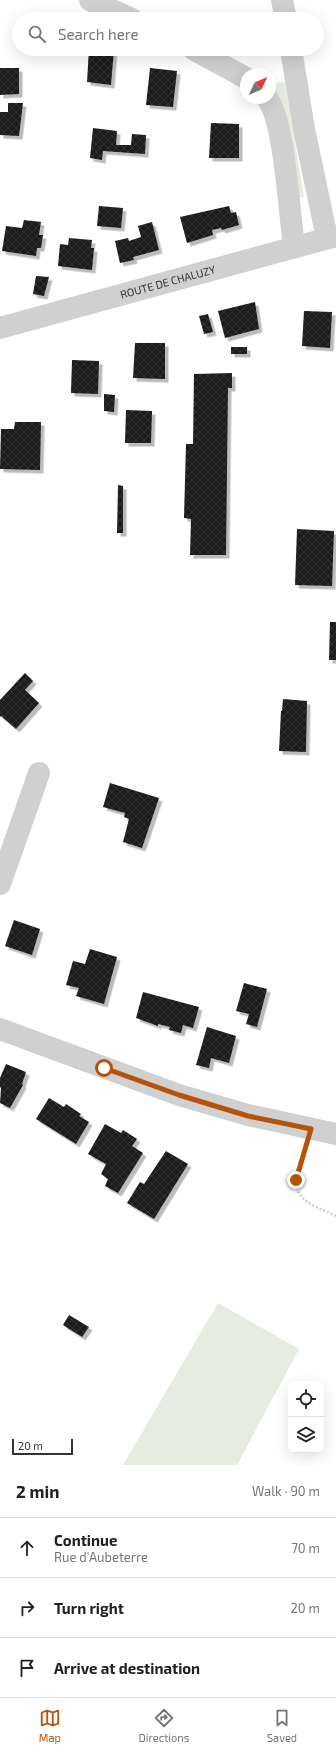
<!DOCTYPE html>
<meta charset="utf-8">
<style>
:root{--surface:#fff;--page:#f2f2f2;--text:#222;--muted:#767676;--line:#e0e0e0;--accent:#b45309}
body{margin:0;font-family:"Exo 2",sans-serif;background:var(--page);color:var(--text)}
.controls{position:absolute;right:12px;bottom:12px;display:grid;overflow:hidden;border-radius:8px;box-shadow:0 4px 16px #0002}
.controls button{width:36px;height:36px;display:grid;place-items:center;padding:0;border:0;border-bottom:1px solid var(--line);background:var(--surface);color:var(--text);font:20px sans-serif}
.compass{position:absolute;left:240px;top:68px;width:36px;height:36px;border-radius:50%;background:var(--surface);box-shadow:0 4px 16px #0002;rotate:46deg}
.scale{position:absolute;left:12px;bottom:10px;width:61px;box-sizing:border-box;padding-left:4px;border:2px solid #333;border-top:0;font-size:11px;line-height:14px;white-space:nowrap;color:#333;-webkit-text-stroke:3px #fff;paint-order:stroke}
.stop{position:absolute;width:12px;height:12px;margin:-9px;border:3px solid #b45309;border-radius:50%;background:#fff}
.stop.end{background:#b45309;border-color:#fff;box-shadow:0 1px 4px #0008}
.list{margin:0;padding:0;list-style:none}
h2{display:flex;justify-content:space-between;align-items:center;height:52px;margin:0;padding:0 16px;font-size:17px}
h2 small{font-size:13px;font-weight:400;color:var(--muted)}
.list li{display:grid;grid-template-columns:26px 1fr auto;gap:12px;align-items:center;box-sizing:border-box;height:60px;padding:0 16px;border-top:1px solid var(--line)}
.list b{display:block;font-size:15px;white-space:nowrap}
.list p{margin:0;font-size:13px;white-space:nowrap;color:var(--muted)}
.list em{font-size:13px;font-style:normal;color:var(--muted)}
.icon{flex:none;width:22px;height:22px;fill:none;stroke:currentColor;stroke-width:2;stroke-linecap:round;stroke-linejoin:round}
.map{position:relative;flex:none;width:336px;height:1465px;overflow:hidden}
.search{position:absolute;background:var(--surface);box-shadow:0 4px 16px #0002;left:12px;right:12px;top:12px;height:44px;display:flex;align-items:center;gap:10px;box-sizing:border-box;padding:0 14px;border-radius:22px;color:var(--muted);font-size:15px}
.sheet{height:232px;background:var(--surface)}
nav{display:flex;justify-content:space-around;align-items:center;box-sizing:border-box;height:56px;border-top:1px solid var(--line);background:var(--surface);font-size:11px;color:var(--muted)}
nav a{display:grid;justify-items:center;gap:2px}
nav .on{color:var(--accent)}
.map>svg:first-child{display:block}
.green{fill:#e6ecdf}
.building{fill:url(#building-cross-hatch);filter:url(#shadow)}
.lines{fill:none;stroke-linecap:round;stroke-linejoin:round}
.path{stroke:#cdcdcd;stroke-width:2.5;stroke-dasharray:2 2;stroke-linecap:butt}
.minor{stroke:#d0d0d0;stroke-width:22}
.route{stroke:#b45309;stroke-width:5}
.labels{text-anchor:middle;stroke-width:4;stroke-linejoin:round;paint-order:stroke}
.street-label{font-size:11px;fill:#333;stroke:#fff}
</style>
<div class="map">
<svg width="336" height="1465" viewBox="0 0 336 1465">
<defs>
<pattern id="building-cross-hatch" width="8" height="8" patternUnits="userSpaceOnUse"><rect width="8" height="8" fill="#1a1a1a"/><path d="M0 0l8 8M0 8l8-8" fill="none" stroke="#333"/></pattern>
<filter id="shadow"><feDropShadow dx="3.5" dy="3.5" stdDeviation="0" flood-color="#0004"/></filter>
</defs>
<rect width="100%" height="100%" fill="#fff"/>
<g class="green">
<path d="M285,82L304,197L295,198L276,94L270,86V84Z"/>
<path d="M218,1303L299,1349L237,1465H123Z"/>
</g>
<g class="building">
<path d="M89,49H114L111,85L87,82Z"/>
<path d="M0,68H19V94L0,95Z"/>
<path d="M150,68L177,71L173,107L146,105Z"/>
<path d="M8,103H23L19,136L0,135V112H8Z"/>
<path d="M211,123L239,124V158H209Z"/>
<path d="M93,128L117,131L116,145H131L132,134L146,135L145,154L103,151L102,160L90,158Z"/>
<path d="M99,206L123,208L121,228L97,226Z"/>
<path d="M229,206L231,213L236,212L239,225L222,230L221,228L212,230L213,235L187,243L180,217Z"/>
<path d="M24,220L41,222L39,235H43L41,248H37L36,256L2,251L6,226L22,228Z"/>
<path d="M152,222L159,250L133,257L134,260L120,263L115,241L128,238L129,241L141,237L138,226Z"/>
<path d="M69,238L92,240L91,248H94L92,270L58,266L60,244L68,245Z"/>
<path d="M36,276L49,277L44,296L33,294Z"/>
<path d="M255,302L259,329L225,338L218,311Z"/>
<path d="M304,311L332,312L330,348L302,346Z"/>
<path d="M208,314L213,332L204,334L199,316Z"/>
<path d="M135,343H165V379L133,378Z"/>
<rect x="231" y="347" width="16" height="7"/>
<path d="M72,360L99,361L98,394L71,393Z"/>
<path d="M232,373V388H228L226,555H190L191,519L184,518L186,444H193L194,374Z"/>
<path d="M104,394L115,395L114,412L104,411Z"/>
<path d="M126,410L152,411L151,443H125Z"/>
<path d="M15,422H41L40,470L0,469L1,429H14Z"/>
<path d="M118,485L123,486V533H117Z"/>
<path d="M297,529L334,531L332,586L295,585Z"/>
<path d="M330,622H336V660H329Z"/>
<path d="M25,673L33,681L25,690L39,703L16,729L1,716L0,717V700Z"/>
<path d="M283,699L307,701L306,752L279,751L281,711H282Z"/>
<path d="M110,783L159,798L142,848L123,842L129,819L124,817L125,813L103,807Z"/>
<path d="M14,920L40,929L32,955L5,946Z"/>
<path d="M90,949L117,957L104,1004L76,996L79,988L66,985L73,961L85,964Z"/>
<path d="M244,983L267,989L257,1027L246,1024L249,1014L236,1011Z"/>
<path d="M143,992L199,1007L193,1028L183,1025L181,1033L169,1030L170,1027L158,1024V1026L136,1018Z"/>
<path d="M207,1027L236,1036L229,1063L211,1058L209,1068L196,1065Z"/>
<path d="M6,1064L26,1072L22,1084L23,1085L10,1108L0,1103L1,1088L0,1087V1078Z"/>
<path d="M49,1098L64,1107L66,1104L81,1114L79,1116L89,1122L76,1144L36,1119Z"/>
<path d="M105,1124L121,1133L123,1130L137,1139L132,1146L143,1153L118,1193L105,1186L108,1179L101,1174L106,1164L88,1154Z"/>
<path d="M166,1151L188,1164L154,1219L127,1203L140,1182L144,1184Z"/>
<path d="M69,1315L89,1327L82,1337L63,1325Z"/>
</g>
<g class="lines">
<path class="path" d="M305,1149C302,1158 296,1170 296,1180C295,1202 320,1208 336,1216"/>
<g class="minor">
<path d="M90,0L132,19"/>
<path d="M282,0L286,19"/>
<path d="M193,49L246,78"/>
<path d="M291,49L304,129L327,238"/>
<path d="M267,98C285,122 289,213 294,246"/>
<path id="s1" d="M0,328L336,236"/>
<path d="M0,884L39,773"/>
<path d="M0,1029L179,1095L248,1115L336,1134"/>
</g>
</g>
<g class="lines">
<path class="route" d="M104,1068L179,1095L248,1116L311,1129L296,1180"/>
</g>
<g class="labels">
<g class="street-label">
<text dy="4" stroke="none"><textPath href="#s1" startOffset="174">ROUTE DE CHALUZY</textPath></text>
</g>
</g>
</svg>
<div class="controls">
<button><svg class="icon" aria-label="locate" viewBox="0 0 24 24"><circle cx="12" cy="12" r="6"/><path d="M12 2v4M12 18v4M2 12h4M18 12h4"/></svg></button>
<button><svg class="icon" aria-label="layers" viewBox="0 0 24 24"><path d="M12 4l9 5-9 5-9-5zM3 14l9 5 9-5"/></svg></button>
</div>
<svg class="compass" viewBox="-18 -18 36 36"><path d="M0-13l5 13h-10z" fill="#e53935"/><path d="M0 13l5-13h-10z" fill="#767676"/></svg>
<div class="scale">20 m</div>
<div class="stop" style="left:104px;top:1068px"></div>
<div class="stop end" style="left:296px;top:1180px"></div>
<div class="search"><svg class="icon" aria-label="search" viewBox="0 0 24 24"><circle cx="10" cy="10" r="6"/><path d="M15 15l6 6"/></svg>Search here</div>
</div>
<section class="sheet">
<h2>2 min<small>Walk · 90 m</small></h2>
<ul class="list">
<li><svg class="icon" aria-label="ahead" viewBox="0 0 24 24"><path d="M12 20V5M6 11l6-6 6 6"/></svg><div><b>Continue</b><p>Rue d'Aubeterre</p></div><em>70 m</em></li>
<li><svg class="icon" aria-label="right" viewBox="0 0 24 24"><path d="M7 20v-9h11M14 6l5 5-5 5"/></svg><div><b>Turn right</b></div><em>20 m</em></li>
<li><svg class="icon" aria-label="arrive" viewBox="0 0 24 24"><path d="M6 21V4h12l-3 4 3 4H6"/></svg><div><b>Arrive at destination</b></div></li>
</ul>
</section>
<nav>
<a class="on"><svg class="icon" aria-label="map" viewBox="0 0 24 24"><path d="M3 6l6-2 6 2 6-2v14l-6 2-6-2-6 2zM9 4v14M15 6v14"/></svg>Map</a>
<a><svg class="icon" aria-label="directions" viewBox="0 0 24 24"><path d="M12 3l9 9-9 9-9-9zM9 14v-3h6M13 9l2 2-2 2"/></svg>Directions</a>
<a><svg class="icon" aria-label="saved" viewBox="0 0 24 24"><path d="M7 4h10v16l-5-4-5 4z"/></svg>Saved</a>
</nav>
